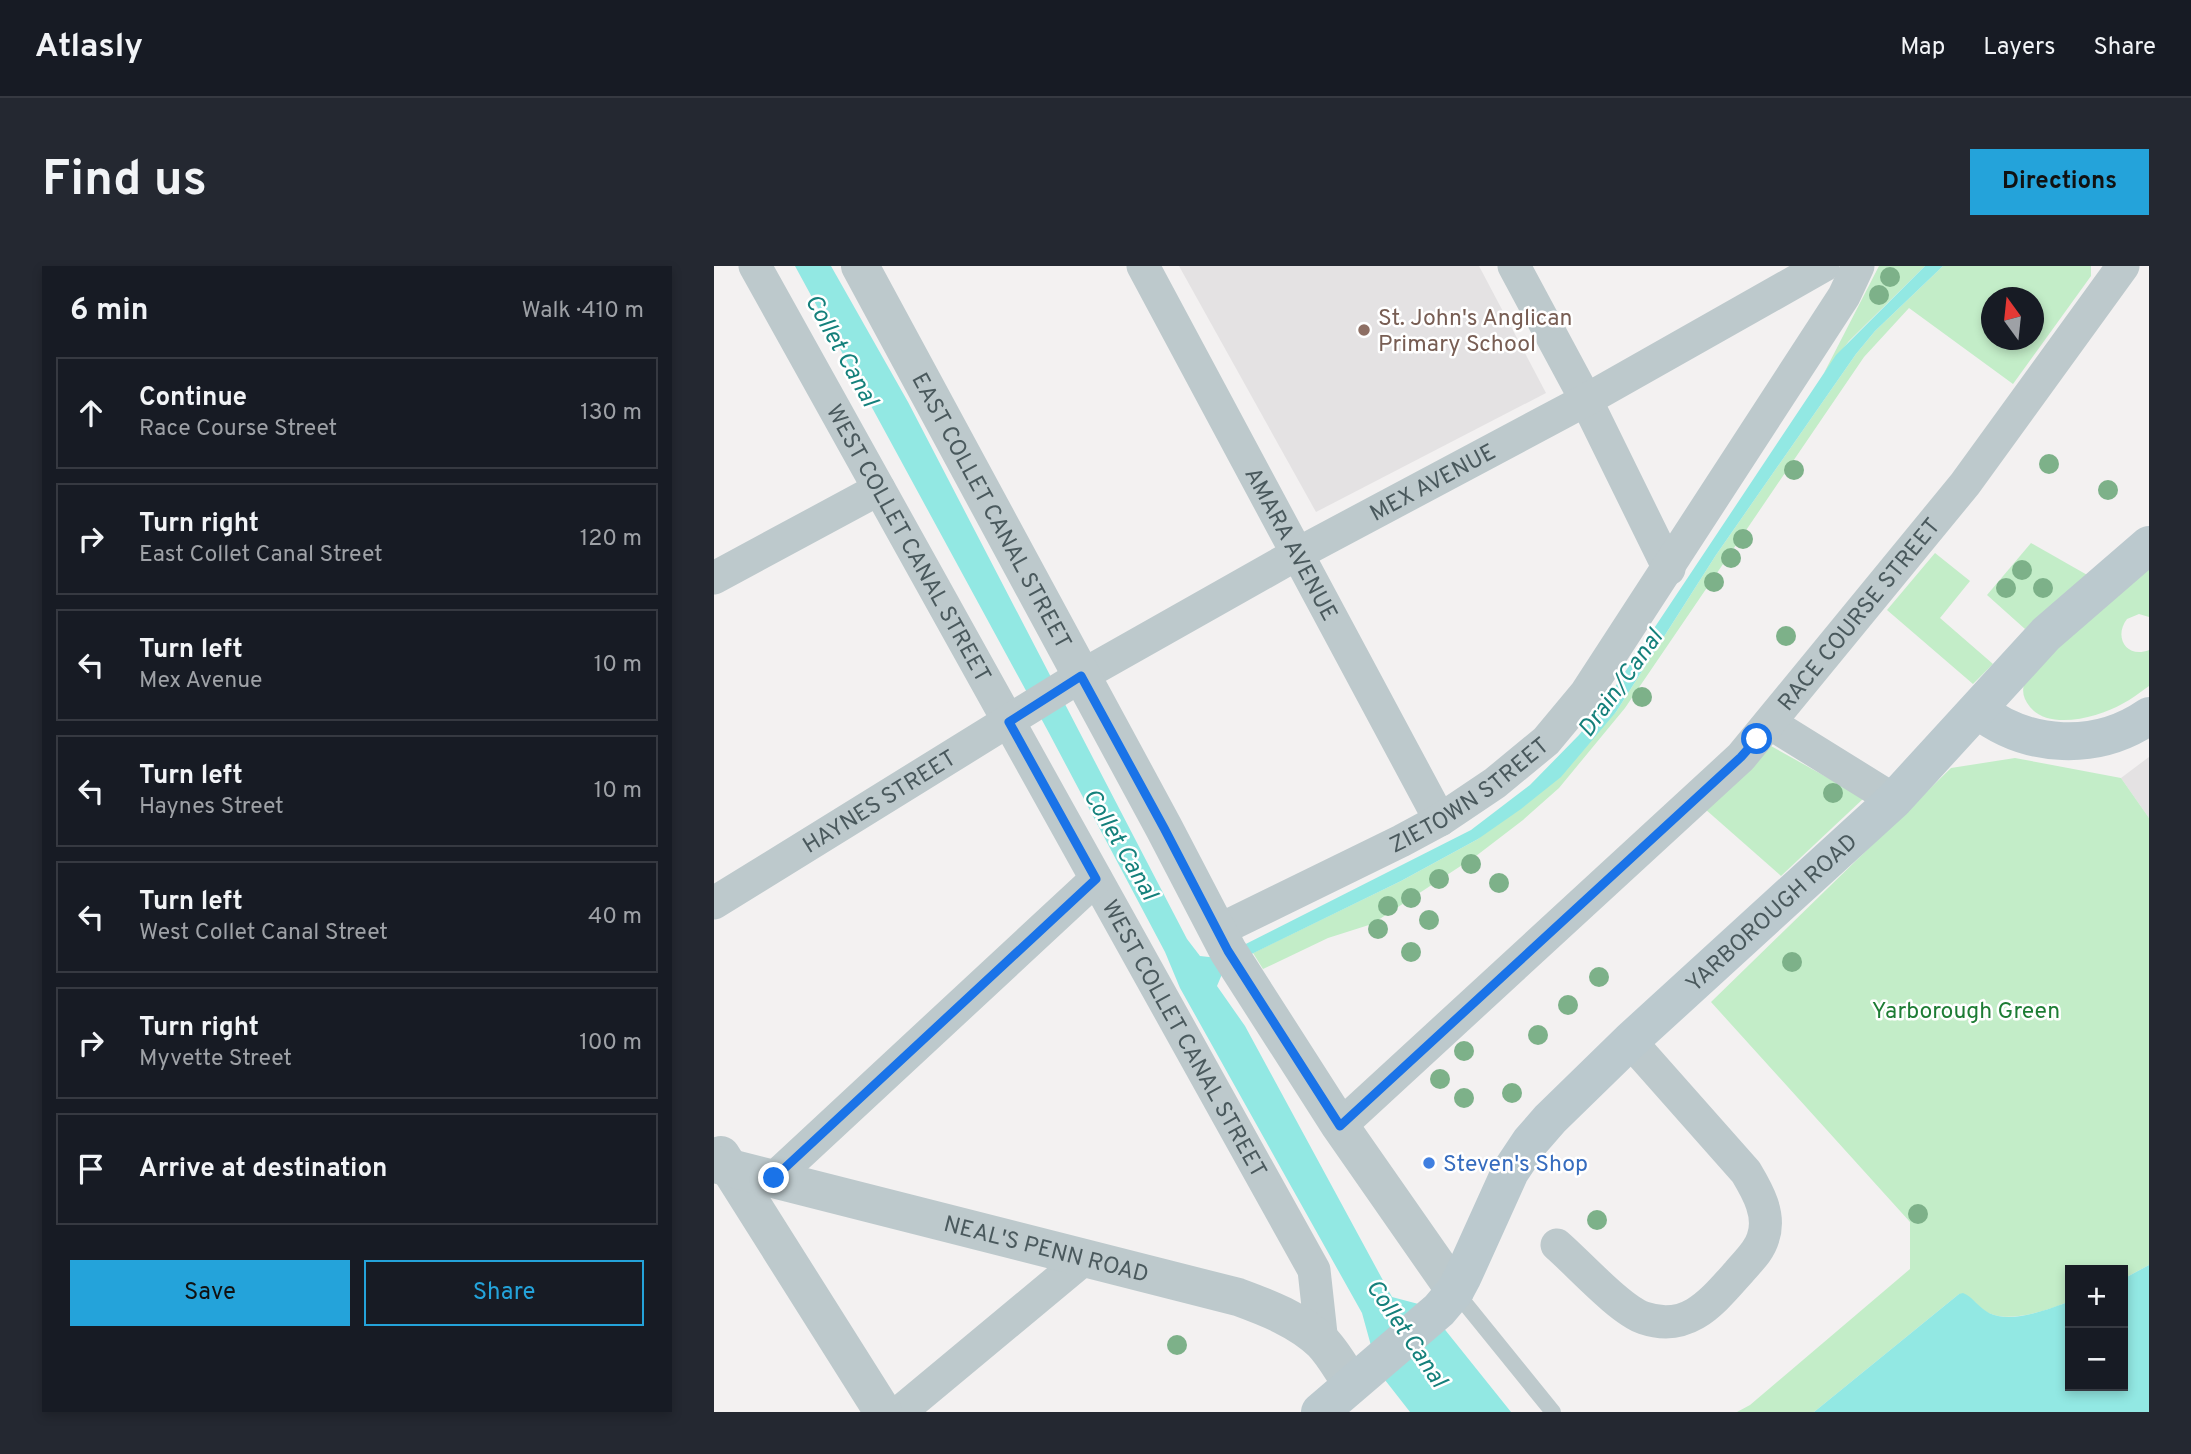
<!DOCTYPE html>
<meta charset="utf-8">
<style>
:root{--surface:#171b24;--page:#242831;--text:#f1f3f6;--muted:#9ea1a6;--line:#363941;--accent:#24a3da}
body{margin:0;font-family:Overpass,sans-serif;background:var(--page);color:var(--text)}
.controls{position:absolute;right:21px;bottom:21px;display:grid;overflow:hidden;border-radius:0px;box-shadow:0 4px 10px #0003}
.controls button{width:63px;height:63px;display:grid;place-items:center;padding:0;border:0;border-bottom:2px solid var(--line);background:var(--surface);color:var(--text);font:35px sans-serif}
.compass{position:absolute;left:1267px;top:21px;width:63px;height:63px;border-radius:50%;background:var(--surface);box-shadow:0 4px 10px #0003;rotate:345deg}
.stop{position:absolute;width:21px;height:21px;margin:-16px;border:5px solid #1a73e8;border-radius:50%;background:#fff}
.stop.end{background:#1a73e8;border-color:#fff;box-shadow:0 2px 7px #0008}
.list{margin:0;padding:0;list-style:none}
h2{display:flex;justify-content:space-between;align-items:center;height:91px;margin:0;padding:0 28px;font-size:30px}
h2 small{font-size:23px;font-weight:400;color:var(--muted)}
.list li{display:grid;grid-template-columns:46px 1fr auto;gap:21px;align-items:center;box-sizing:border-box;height:112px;margin:0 14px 14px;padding:0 14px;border:2px solid var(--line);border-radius:0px}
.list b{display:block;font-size:26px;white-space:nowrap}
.list p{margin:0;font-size:23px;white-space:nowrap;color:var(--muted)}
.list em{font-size:23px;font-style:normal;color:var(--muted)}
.actions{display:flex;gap:14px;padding:21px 28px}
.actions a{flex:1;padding:16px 0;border:2px solid var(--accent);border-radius:0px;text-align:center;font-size:24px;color:var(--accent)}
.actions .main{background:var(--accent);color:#111}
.icon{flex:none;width:38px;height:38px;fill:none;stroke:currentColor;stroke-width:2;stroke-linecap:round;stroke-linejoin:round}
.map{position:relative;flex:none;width:1435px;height:1146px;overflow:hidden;border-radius:0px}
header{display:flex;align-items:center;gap:42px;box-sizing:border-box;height:98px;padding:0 35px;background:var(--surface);border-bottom:2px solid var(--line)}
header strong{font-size:33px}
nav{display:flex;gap:38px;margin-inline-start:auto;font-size:24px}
.intro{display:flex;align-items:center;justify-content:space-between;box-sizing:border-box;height:168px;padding:0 42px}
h1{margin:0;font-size:49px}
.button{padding:18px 32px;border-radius:0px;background:var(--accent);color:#111;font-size:24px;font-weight:700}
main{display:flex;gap:42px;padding:0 42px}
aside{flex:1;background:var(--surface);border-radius:0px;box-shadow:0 4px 10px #0003}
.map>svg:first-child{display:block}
.education{fill:#e4e2e3}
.green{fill:#c3edc8;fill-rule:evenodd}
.water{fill:#92e8e3}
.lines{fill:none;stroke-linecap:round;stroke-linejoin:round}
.service{stroke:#bdc9cc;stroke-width:16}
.minor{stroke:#bdc9cc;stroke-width:33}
.tertiary{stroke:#bdc9cc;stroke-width:38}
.secondary{stroke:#bbc9ce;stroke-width:38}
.tree{fill:#7db189}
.route{stroke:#1a73e8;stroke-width:9}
.education-dot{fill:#8d6e63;stroke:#fff;stroke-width:2.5}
.shop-dot{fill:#3f7fe0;stroke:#fff;stroke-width:2.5}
.labels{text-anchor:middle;stroke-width:5;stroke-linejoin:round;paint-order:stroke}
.education-label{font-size:23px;fill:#785e54;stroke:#fff;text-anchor:start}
.street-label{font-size:23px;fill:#4a595d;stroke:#fff}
.park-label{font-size:23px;fill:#1d7c34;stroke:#fff}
.shop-label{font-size:23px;fill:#366cbe;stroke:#fff;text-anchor:start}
.water-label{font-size:24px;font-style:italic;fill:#14807b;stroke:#fff}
</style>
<header>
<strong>Atlasly</strong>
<nav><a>Map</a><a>Layers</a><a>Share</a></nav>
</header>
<div class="intro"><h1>Find us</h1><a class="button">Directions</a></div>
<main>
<aside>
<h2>6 min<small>Walk · 410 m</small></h2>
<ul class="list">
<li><svg class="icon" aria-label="ahead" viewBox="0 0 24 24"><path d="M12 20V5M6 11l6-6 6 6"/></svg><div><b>Continue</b><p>Race Course Street</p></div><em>130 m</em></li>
<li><svg class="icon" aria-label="right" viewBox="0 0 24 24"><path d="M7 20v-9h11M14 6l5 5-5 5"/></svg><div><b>Turn right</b><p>East Collet Canal Street</p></div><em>120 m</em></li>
<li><svg class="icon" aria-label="left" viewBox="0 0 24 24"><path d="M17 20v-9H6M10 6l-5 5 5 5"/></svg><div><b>Turn left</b><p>Mex Avenue</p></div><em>10 m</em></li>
<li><svg class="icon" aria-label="left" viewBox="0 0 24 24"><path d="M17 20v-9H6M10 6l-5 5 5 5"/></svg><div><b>Turn left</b><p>Haynes Street</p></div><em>10 m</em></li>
<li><svg class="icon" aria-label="left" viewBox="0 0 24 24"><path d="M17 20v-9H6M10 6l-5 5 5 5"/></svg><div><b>Turn left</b><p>West Collet Canal Street</p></div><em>40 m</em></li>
<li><svg class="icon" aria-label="right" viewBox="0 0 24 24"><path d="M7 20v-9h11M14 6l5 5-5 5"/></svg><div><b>Turn right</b><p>Myvette Street</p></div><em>100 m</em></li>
<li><svg class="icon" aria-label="arrive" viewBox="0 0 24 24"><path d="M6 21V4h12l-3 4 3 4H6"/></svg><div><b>Arrive at destination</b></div></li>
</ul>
<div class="actions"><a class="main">Save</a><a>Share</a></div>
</aside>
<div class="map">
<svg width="1435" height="1146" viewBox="0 0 1435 1146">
<rect width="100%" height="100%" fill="#f3f1f1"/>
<g class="education">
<path d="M465,0H765L832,127L602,246Z"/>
<path d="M1435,491V552L1407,512Z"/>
</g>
<g class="green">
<path d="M1165,0H1211L1135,75L1110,107Z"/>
<path d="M1229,0H1377V10L1299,118L1195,42L1150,91L911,442L845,522L809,554L762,590L658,658L614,672L549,703L539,687L687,615L764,573L902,446L1002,289L1142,88L1161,65ZM1278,32H1320V74H1278Z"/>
<path d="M1317,277L1375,310L1311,363L1273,329Z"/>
<path d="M1221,287L1256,315L1226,352L1279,398L1259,418L1173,344Z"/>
<path d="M1435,298V351L1425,348L1413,353C1399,371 1413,393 1435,384V420C1426,426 1418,433 1408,438C1385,451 1336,465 1316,441C1308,431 1307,423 1313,411Z"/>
<path d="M1057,480L1150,532L1067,610L991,543Z"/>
<path d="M1301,492L1407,512L1435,552V999L1409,1013V1004H1356V1035C1335,1044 1292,1059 1271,1045C1261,1038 1257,1029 1245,1028L1100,1146H1023L1036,1139L1196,1003V956L997,736L1237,502Z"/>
</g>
<g class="water">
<path d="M81,0H117L194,136L473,673L486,690L504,692L757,564L816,519L865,469L889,439L1122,89L1211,0H1229L1161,65L1142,88L1002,289L902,446L847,511L807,543L764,573L687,615L511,701L503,720L531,760L678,1031L712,1040L797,1146H696L664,1105L648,1047L466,722L451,686L335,467Z"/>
<path d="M1435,999V1146H1100L1245,1028L1249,1027C1259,1031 1265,1042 1275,1047C1297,1058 1336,1043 1356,1035V1120H1409V1013Z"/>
</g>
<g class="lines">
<path class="service" d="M741,1025L839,1146"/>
<g class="minor">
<path id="s1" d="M41,0L600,1004L608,1077"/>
<path id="s2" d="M429,0L726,554"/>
<path d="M800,0L872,134L955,303"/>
<path d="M0,312L165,223"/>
<path d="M1056,457L1180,534"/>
<path id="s3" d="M0,637L367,410L583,288L872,134L1109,0"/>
<path id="s4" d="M503,665L687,575L726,554L781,517L832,475L872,427L1130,30L1144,0"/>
<path id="s5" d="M626,860L1027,491L1251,218L1409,0"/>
<path d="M60,912L382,613"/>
<path d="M843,979C864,997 906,1044 930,1052C974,1067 998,1036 1024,1007C1033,996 1045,986 1049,972C1057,949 1044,926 1032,906L916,775"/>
<path d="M186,1146L371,992"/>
</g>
<g class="tertiary">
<path id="s6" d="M146,0L450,562L514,685L626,860L741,1025"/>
<path d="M7,889L169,1146"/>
<path id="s7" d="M0,898L524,1031C554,1042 585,1054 608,1076C619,1087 628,1104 637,1117"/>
</g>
<g class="secondary">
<path d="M1264,444C1314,483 1383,486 1435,450"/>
<path id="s8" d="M606,1146L725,1044L741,1025L749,1010L796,906L816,876L836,853L916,775L1180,534L1332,368L1435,279"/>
</g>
</g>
<g class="tree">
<circle cx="1176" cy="11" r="10"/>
<circle cx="1165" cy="29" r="10"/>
<circle cx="1335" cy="198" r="10"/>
<circle cx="1080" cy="204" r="10"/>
<circle cx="1394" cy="224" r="10"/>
<circle cx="1029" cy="273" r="10"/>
<circle cx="1017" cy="292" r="10"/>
<circle cx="1308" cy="304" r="10"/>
<circle cx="1000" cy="316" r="10"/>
<circle cx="1292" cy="322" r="10"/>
<circle cx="1329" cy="322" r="10"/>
<circle cx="1072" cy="370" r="10"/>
<circle cx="928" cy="431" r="10"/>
<circle cx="1119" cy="527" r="10"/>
<circle cx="757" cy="598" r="10"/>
<circle cx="725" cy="613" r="10"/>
<circle cx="785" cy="617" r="10"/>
<circle cx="697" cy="632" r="10"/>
<circle cx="674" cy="640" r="10"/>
<circle cx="715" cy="654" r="10"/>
<circle cx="664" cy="663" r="10"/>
<circle cx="697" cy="686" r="10"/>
<circle cx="1078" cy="696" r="10"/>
<circle cx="885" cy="711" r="10"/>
<circle cx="854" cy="739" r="10"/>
<circle cx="824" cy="769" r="10"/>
<circle cx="750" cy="785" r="10"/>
<circle cx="726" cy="813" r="10"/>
<circle cx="798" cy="827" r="10"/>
<circle cx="750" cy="832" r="10"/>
<circle cx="1204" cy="948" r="10"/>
<circle cx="883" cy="954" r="10"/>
<circle cx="463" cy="1079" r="10"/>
</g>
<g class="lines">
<path class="route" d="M60,912L382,613L295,456L367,410L450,562L514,685L626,860L1027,491L1043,473"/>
</g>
<circle class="education-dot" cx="650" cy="64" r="7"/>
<circle class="shop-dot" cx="715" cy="897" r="7"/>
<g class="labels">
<g class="education-label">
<text x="664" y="59">St. John's Anglican<tspan x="664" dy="26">Primary School</tspan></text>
</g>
<g class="street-label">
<text dy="8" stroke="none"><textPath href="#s3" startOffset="833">MEX AVENUE</textPath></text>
<text dy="8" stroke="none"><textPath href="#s6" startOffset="278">EAST COLLET CANAL STREET</textPath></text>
<text dy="8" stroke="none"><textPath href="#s1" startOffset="317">WEST COLLET CANAL STREET</textPath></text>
<text dy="8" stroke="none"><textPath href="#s2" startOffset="315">AMARA AVENUE</textPath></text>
<text dy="8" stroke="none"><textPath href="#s5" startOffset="730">RACE COURSE STREET</textPath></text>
<text dy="8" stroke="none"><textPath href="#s4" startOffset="287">ZIETOWN STREET</textPath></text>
<text dy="8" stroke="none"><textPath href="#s3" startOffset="194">HAYNES STREET</textPath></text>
<text dy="8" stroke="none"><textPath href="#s8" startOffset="682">YARBOROUGH ROAD</textPath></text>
<text dy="8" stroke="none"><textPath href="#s1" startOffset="884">WEST COLLET CANAL STREET</textPath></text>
<text dy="8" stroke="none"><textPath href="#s7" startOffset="343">NEAL'S PENN ROAD</textPath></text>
</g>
<g class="park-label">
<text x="1252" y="752">Yarborough Green</text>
</g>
<g class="shop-label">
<text x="729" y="905">Steven's Shop</text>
</g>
<g class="water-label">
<text transform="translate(128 84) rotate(61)" y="8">Collet Canal</text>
<text transform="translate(906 417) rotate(-54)" y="8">Drain/Canal</text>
<text transform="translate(407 578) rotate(60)" y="8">Collet Canal</text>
<text transform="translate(693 1067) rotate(56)" y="8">Collet Canal</text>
</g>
</g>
</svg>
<div class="controls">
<button>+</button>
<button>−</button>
</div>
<svg class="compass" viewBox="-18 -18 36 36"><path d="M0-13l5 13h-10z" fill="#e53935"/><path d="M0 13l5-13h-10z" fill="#9ea1a6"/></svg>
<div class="stop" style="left:1043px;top:473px"></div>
<div class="stop end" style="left:60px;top:912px"></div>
</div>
</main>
